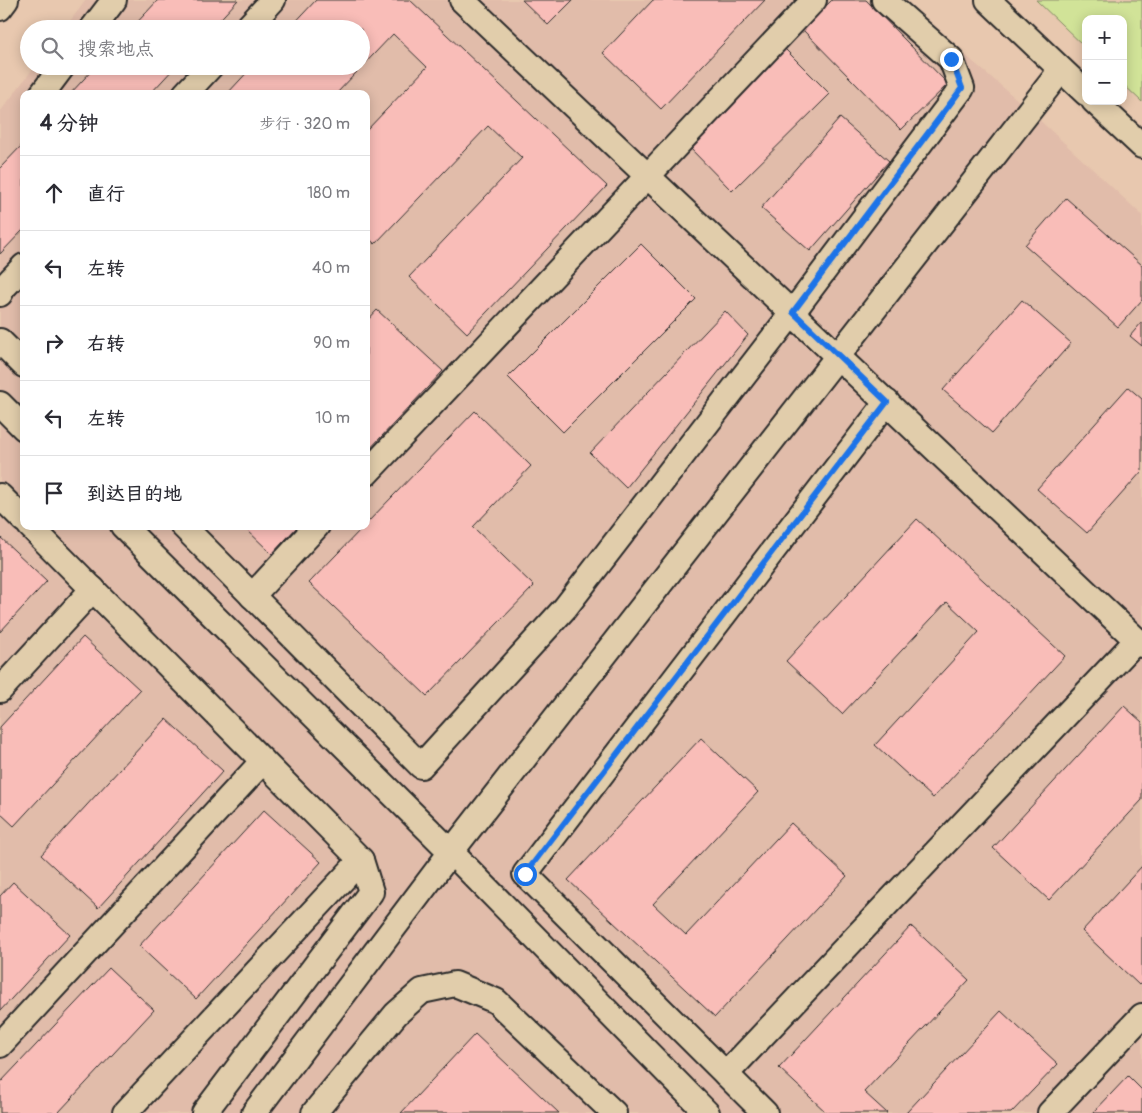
<!DOCTYPE html>
<html lang="zh">
<meta charset="utf-8">
<style>
:root{--surface:#fff;--page:#f7f7f7;--text:#2b2b33;--muted:#7c7c81;--line:#e1e1e2}
body{margin:0;font-family:Pangolin,"LXGW WenKai TC",sans-serif;background:var(--page);color:var(--text)}
.controls{position:absolute;right:15px;top:15px;display:grid;overflow:hidden;border-radius:10px;box-shadow:0 2px 12px #0003}
.controls button{width:45px;height:45px;display:grid;place-items:center;padding:0;border:0;border-bottom:1px solid var(--line);background:var(--surface);color:var(--text);font:25px sans-serif}
.stop{position:absolute;width:15px;height:15px;margin:-11px;border:4px solid #1a73e8;border-radius:50%;background:#fff}
.stop.end{background:#1a73e8;border-color:#fff;box-shadow:0 1px 5px #0008}
.list{margin:0;padding:0;list-style:none}
h2{display:flex;justify-content:space-between;align-items:center;height:65px;margin:0;padding:0 20px;font-size:21px}
h2 small{font-size:16px;font-weight:400;color:var(--muted)}
.list li{display:grid;grid-template-columns:32px 1fr auto;gap:15px;align-items:center;box-sizing:border-box;height:75px;padding:0 20px;border-top:1px solid var(--line)}
.list b{display:block;font-size:19px;white-space:nowrap}
.list em{font-size:16px;font-style:normal;color:var(--muted)}
.icon{flex:none;width:28px;height:28px;fill:none;stroke:currentColor;stroke-width:2;stroke-linecap:round;stroke-linejoin:round}
.map{position:relative;flex:none;width:1142px;height:1113px;overflow:hidden}
.search{position:absolute;background:var(--surface);box-shadow:0 2px 12px #0003;left:20px;top:20px;width:350px;height:55px;display:flex;align-items:center;gap:12px;box-sizing:border-box;padding:0 18px;border-radius:28px;color:var(--muted);font-size:19px}
.panel{position:absolute;background:var(--surface);box-shadow:0 2px 12px #0003;left:20px;top:90px;width:350px;height:440px;border-radius:10px}
.map>svg:first-child{display:block}
.built{fill:#e1bcaa;fill-rule:evenodd}
.green{fill:#d1e398;stroke:#7e8762}
.building{fill:#f9bdb8;stroke:#2b2b2b}
.lines{fill:none;stroke-linecap:round;stroke-linejoin:round}
.minor-casing{stroke:#2b2b2b;stroke-width:28}
.minor{stroke:#e1cdab;stroke-width:24}
.route{stroke:#1a73e8;stroke-width:6}
</style>
<div class="map">
<svg width="1142" height="1113" viewBox="0 0 1142 1113">
<rect width="100%" height="100%" fill="#e8c8af"/>
<filter id="ink" filterUnits="userSpaceOnUse"><feTurbulence type="fractalNoise" baseFrequency=".02" numOctaves="2"/><feDisplacementMap in="SourceGraphic" scale="10" xChannelSelector="R" yChannelSelector="G"/><feConvolveMatrix kernelMatrix="1 2 1 2 8 2 1 2 1" color-interpolation-filters="sRGB"/></filter>
<g filter="url(#ink)">
<path class="built" d="M86,0H901L1020,102L1142,215V1113H0V112L35,66H361V29H64ZM24,94H366V526H24Z"/>
<path class="green" d="M1036,0H1142V102L1123,84V19H1086V48Z"/>
<g class="building">
<path d="M158,0H238L211,29H131Z"/>
<path d="M316,0H410L607,186L467,333L409,277L522,158L488,126L375,244L366,236V131L427,67L393,34L336,94H227L253,66H361V29H289Z"/>
<path d="M522,0H573L548,25Z"/>
<path d="M653,0H765L661,109L603,53Z"/>
<path d="M832,0H866L948,84L901,130L802,29Z"/>
<path d="M783,47L830,94L732,191L685,143Z"/>
<path d="M96,66H176L150,94H70Z"/>
<path d="M840,118L889,161L810,251L761,208Z"/>
<path d="M24,143V229L0,254V168Z"/>
<path d="M1066,198L1142,265V300L1118,327L1025,245Z"/>
<path d="M641,244L696,299L563,432L508,377Z"/>
<path d="M1022,300L1071,343L992,433L943,390Z"/>
<path d="M377,310L443,371L366,453V322Z"/>
<path d="M725,311L748,335L626,488L590,453Z"/>
<path d="M1142,322V346L1130,336Z"/>
<path d="M1128,387L1142,399V471L1087,533L1037,489Z"/>
<path d="M475,411L531,466L473,527L534,586L427,696L309,583L364,526H366V524Z"/>
<path d="M917,519L1065,656L933,798L875,745L979,632L947,602L842,714L786,661Z"/>
<path d="M243,526H298L272,554Z"/>
<path d="M0,537L47,581L0,632Z"/>
<path d="M83,637L140,690L14,826L0,813V727Z"/>
<path d="M1124,706L1142,722V800L1049,900L993,848Z"/>
<path d="M166,719L223,771L98,908L41,855Z"/>
<path d="M701,738L758,792L653,904L686,935L791,823L847,876L715,1017L568,880Z"/>
<path d="M264,810L321,862L196,999L139,946Z"/>
<path d="M1142,866V982L1139,985L1082,931Z"/>
<path d="M13,882L70,935L0,1011V896Z"/>
<path d="M911,926L969,980L864,1092L887,1113H827L779,1068Z"/>
<path d="M109,968L154,1010L58,1113H0V1083Z"/>
<path d="M1001,1011L1058,1064L1011,1113H906Z"/>
<path d="M475,1034L559,1113H401Z"/>
<path d="M1128,1076L1142,1090V1113H1093Z"/>
</g>
<g class="lines">
<defs>
<g id="minor">
<path d="M462,0L1142,645"/>
<path d="M988,0L1086,93"/>
<path d="M0,8L6,0"/>
<path d="M92,29L114,0"/>
<path d="M246,29L273,0"/>
<path d="M42,94L63,66"/>
<path d="M185,94L211,66"/>
<path d="M1094,101L1142,146"/>
<path d="M0,294L3,288L24,266"/>
<path d="M0,341L24,365"/>
<path d="M0,404L24,428"/>
<path d="M366,474L814,0"/>
<path d="M0,496L24,520"/>
<path d="M30,526L361,860L371,892L204,1113"/>
<path d="M123,526L451,852L707,1113"/>
<path d="M183,526L421,766L565,608L793,312L962,88L951,59L884,0"/>
<path d="M252,596L317,526"/>
<path d="M0,690L93,589"/>
<path d="M0,1045L263,761"/>
<path d="M726,1074L1137,640"/>
<path d="M125,1113L361,860"/>
<path d="M254,1113L451,852L1061,70"/>
<path d="M314,1113L396,1014L422,991L455,984L496,1001L614,1113"/>
<path d="M765,1113L525,874L887,402"/>
<path d="M1050,1113L1142,1016"/>
</g>
</defs>
<use href="#minor" class="minor-casing"/>
<use href="#minor" class="minor"/>
</g>
</g>
<g class="lines" filter="url(#ink)">
<path class="route" d="M525,874L887,402L793,312L962,88L951,59"/>
</g>
</svg>
<div class="controls">
<button>+</button>
<button>−</button>
</div>
<div class="stop" style="left:525px;top:874px"></div>
<div class="stop end" style="left:951px;top:59px"></div>
<div class="search"><svg class="icon" aria-label="search" viewBox="0 0 24 24"><circle cx="10" cy="10" r="6"/><path d="M15 15l6 6"/></svg>搜索地点</div>
<section class="panel">
<h2>4 分钟<small>步行 · 320 m</small></h2>
<ul class="list">
<li><svg class="icon" aria-label="ahead" viewBox="0 0 24 24"><path d="M12 20V5M6 11l6-6 6 6"/></svg><div><b>直行</b></div><em>180 m</em></li>
<li><svg class="icon" aria-label="left" viewBox="0 0 24 24"><path d="M17 20v-9H6M10 6l-5 5 5 5"/></svg><div><b>左转</b></div><em>40 m</em></li>
<li><svg class="icon" aria-label="right" viewBox="0 0 24 24"><path d="M7 20v-9h11M14 6l5 5-5 5"/></svg><div><b>右转</b></div><em>90 m</em></li>
<li><svg class="icon" aria-label="left" viewBox="0 0 24 24"><path d="M17 20v-9H6M10 6l-5 5 5 5"/></svg><div><b>左转</b></div><em>10 m</em></li>
<li><svg class="icon" aria-label="arrive" viewBox="0 0 24 24"><path d="M6 21V4h12l-3 4 3 4H6"/></svg><div><b>到达目的地</b></div></li>
</ul>
</section>
</div>
